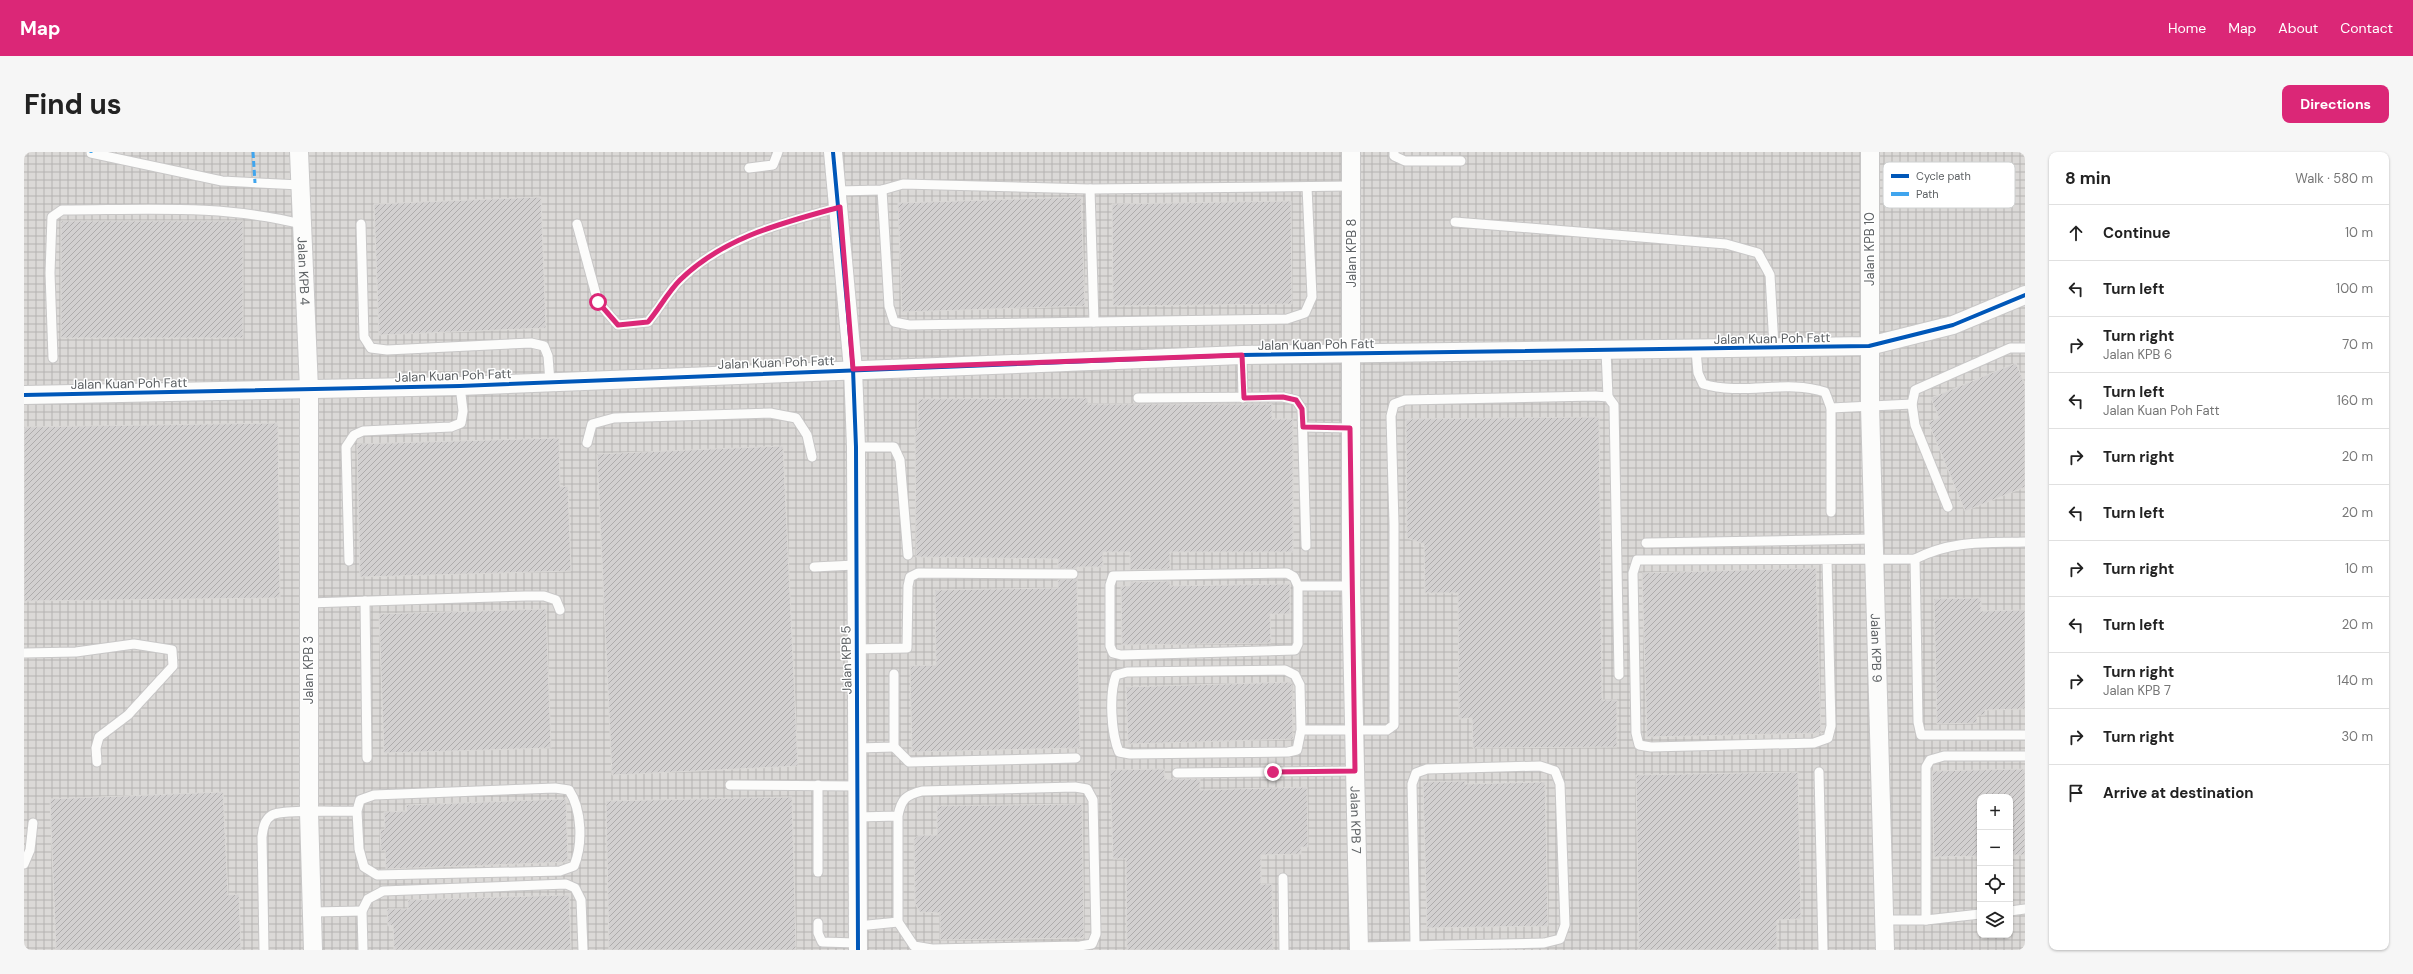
<!DOCTYPE html>
<meta charset="utf-8">
<style>
:root{--surface:#fff;--page:#f6f6f6;--text:#222;--muted:#767676;--line:#e0e0e0;--accent:#db2777}
body{margin:0;font-family:"DM Sans",sans-serif;background:var(--page);color:var(--text)}
.controls{position:absolute;right:12px;bottom:12px;display:grid;overflow:hidden;border-radius:8px;box-shadow:0 1px 3px #0004}
.controls button{width:36px;height:36px;display:grid;place-items:center;padding:0;border:0;border-bottom:1px solid var(--line);background:var(--surface);color:var(--text);font:20px sans-serif}
.stop{position:absolute;width:12px;height:12px;margin:-9px;border:3px solid #db2777;border-radius:50%;background:#fff}
.stop.end{background:#db2777;border-color:#fff;box-shadow:0 1px 4px #0008}
.list{margin:0;padding:0;list-style:none}
h2{display:flex;justify-content:space-between;align-items:center;height:52px;margin:0;padding:0 16px;font-size:17px}
h2 small{font-size:13px;font-weight:400;color:var(--muted)}
.list li{display:grid;grid-template-columns:26px 1fr auto;gap:12px;align-items:center;box-sizing:border-box;height:56px;padding:0 16px;border-top:1px solid var(--line)}
.list b{display:block;font-size:15px;white-space:nowrap}
.list p{margin:0;font-size:13px;white-space:nowrap;color:var(--muted)}
.list em{font-size:13px;font-style:normal;color:var(--muted)}
.icon{flex:none;width:22px;height:22px;fill:none;stroke:currentColor;stroke-width:2;stroke-linecap:round;stroke-linejoin:round}
.map{position:relative;flex:none;width:2001px;height:798px;overflow:hidden;border-radius:8px}
header{display:flex;align-items:center;gap:24px;box-sizing:border-box;height:56px;padding:0 20px;background:var(--accent);color:#fff}
header strong{font-size:19px}
nav{display:flex;gap:22px;margin-inline-start:auto;font-size:14px}
.intro{display:flex;align-items:center;justify-content:space-between;box-sizing:border-box;height:96px;padding:0 24px}
h1{margin:0;font-size:28px}
.button{padding:10px 18px;border-radius:8px;background:var(--accent);color:#fff;font-size:14px;font-weight:700}
main{display:flex;gap:24px;padding:0 24px}
aside{flex:1;background:var(--surface);border-radius:8px;box-shadow:0 1px 3px #0004}
.map>svg:first-child{display:block}
.industrial{fill:url(#industrial-grid);fill-rule:evenodd}
.building{fill:url(#building-hatch);stroke:#dad8d6}
.lines{fill:none;stroke-linecap:round;stroke-linejoin:round}
.service-casing{stroke:#c8c7c7;stroke-width:11}
.minor-casing{stroke:#c8c7c7;stroke-width:20}
.service{stroke:#fcfcfb;stroke-width:9}
.minor{stroke:#fcfcfb;stroke-width:18}
.quiet{stroke:#40a5ee;stroke-width:3;stroke-dasharray:6 3;stroke-linecap:butt}
.cycleway-casing{stroke:#fff;stroke-width:6}
.cycleway{stroke:#0057b8;stroke-width:4}
.route{stroke:#db2777;stroke-width:5}
.labels{text-anchor:middle;stroke-width:3;stroke-linejoin:round;paint-order:stroke}
.street-label{font-size:13px;fill:#5d6164;stroke:#fff}
.key{fill:#fff;stroke:#ced0d0;stroke-width:1}
.key-label{font-size:11px;fill:#5d6164}
</style>
<header>
<strong>Map</strong>
<nav><a>Home</a><a>Map</a><a>About</a><a>Contact</a></nav>
</header>
<div class="intro"><h1>Find us</h1><a class="button">Directions</a></div>
<main>
<div class="map">
<svg width="2001" height="798" viewBox="0 0 2001 798">
<defs>
<pattern id="industrial-grid" width="8" height="8" patternUnits="userSpaceOnUse"><rect width="8" height="8" fill="#dbd9d7"/><path d="M0 4h8M4 0v8" fill="none" stroke="#b5b3b2"/></pattern>
<pattern id="building-hatch" width="6" height="6" patternUnits="userSpaceOnUse"><rect width="6" height="6" fill="#d2d0d0"/><path d="M-1 1l2-2M0 6l6-6M5 7l2-2" fill="none" stroke="#aeacac"/></pattern>
</defs>
<rect width="100%" height="100%" fill="#ebe9e7"/>
<path class="industrial" d="M0,0H2001V798H0ZM1956,645H1986V783H1956Z"/>
<g class="building">
<path d="M517,45L522,176L355,183L350,52Z"/>
<path d="M1057,45L1061,154L878,160L874,51Z"/>
<path d="M1267,49L1268,152L1089,154L1088,52Z"/>
<rect x="37" y="69" width="182" height="117"/>
<path d="M1992,211L2001,233V335L1941,359L1904,270L1915,266L1907,246Z"/>
<path d="M1064,246V252H1248V267H1269V400H1146V417L1106,418V400H1079V415H1053V417L1034,416V407L892,405L891,277H894V247Z"/>
<path d="M1575,265L1578,548H1593V595L1449,596L1448,566L1435,567L1434,441H1401L1400,392L1383,386L1382,267Z"/>
<path d="M254,271L256,446L0,449V275Z"/>
<path d="M535,286L536,335L544,334L547,419L336,425L333,292Z"/>
<path d="M759,294L774,614L588,623L573,302Z"/>
<path d="M1792,416L1797,581L1623,585L1618,421Z"/>
<path d="M1053,426L1056,596L888,600L886,514L912,513L911,438L1034,436V428Z"/>
<path d="M1146,429V434L1266,432V462H1246L1247,491L1098,493L1097,434H1106V430Z"/>
<path d="M1957,446V459L2001,458V557L1961,558V563H1953V571L1913,572L1910,447Z"/>
<path d="M522,457L527,596L360,601L355,462Z"/>
<path d="M1268,530L1269,587L1104,592L1102,535Z"/>
<path d="M1140,617L1141,627H1176V638L1283,635L1284,695H1277V702L1237,703V732H1248L1249,798H1103L1102,707H1089L1086,618Z"/>
<path d="M2001,617V703H1986V645H1956V704L1910,705L1908,619Z"/>
<path d="M1774,620L1777,767L1753,768V798H1615L1612,623Z"/>
<path d="M1441,629V632L1521,630L1524,774L1403,776L1399,630Z"/>
<path d="M199,640L204,743L215,742L217,798H32L26,647Z"/>
<path d="M768,645L772,798H585L582,649Z"/>
<path d="M542,647L544,710L362,717L361,698L357,699L356,678L361,677L360,660L383,659L382,653Z"/>
<path d="M1058,652L1060,786L916,788V761L896,760L891,752L890,687L895,683H913V654Z"/>
<path d="M545,743L547,798H370L369,773L364,774L363,757H384V748Z"/>
</g>
<g class="lines">
<defs>
<g id="service">
<path d="M1370,0V4L1381,9H1437"/>
<path d="M67,1L198,29L276,33"/>
<path d="M725,16L749,13L754,0"/>
<path d="M1066,37L1070,170"/>
<path d="M858,38L865,154L870,170L885,173L1263,167L1281,161L1288,145L1283,35"/>
<path d="M813,39L858,38L879,32L1066,37L1327,34"/>
<path d="M1431,70L1702,92L1734,101L1746,123L1750,195"/>
<path d="M337,72L340,185L347,196L363,198L507,191L520,194L524,204L526,230"/>
<path d="M553,72L574,150L594,173L624,170C635,157 644,140 656,128C700,85 758,71 816,55"/>
<path d="M1672,198L1674,221L1679,232C1719,244 1762,227 1801,240L1807,256V360"/>
<path d="M1582,199L1584,245"/>
<path d="M1218,203L1219,246"/>
<path d="M29,206L26,121L28,65L38,58C118,58 199,52 277,72"/>
<path d="M1114,246L1259,245L1272,248L1278,257L1282,394"/>
<path d="M1888,252L1891,273L1924,355"/>
<path d="M1807,256L1888,252L1891,238L1986,196H2001"/>
<path d="M1279,275L1326,276"/>
<path d="M563,291L568,272L590,266L746,261L772,266L783,283L788,305"/>
<path d="M832,295H870L876,308L884,403"/>
<path d="M1622,391L1849,387"/>
<path d="M1891,407L1894,570L1897,583H2001"/>
<path d="M1803,408L1807,574L1804,586L1790,591L1627,595L1615,593L1612,581L1609,421L1613,408L1891,407C1928,388 1961,391 2001,390"/>
<path d="M325,409L322,295L330,283L339,279L427,275L437,271L439,259L436,234"/>
<path d="M790,415L831,413"/>
<path d="M1274,434L1270,425L1263,421L1089,424L1086,433V494L1089,501L1097,503L1271,498L1274,492V434H1327"/>
<path d="M341,449L343,606"/>
<path d="M284,451L502,444H520L532,448L536,458"/>
<path d="M832,497L883,496L884,434L886,425L894,421L1049,422"/>
<path d="M0,501L52,500L110,492L148,498L149,514L104,563L75,585L72,596L73,610"/>
<path d="M1277,578L1276,533L1271,523L1261,518L1103,520L1092,523C1085,542 1087,581 1095,600L1106,602L1264,600L1273,598L1277,578H1363L1370,573V372L1367,264L1370,252L1381,248L1571,244L1584,245L1590,253L1595,523"/>
<path d="M870,595L885,610L1052,606"/>
<path d="M834,596L870,595V522"/>
<path d="M1795,620L1799,798"/>
<path d="M1153,621L1331,619"/>
<path d="M706,633L834,634"/>
<path d="M834,665L874,664C877,647 882,643 898,639L1051,635L1063,637L1069,648L1072,782L1068,792L1056,794L908,797L890,794L874,770V664"/>
<path d="M0,712L6,698L9,671"/>
<path d="M794,720V633"/>
<path d="M1259,726L1260,798"/>
<path d="M1986,759L2001,757"/>
<path d="M289,760L338,759"/>
<path d="M1860,768H1902L1956,762"/>
<path d="M1902,768V615L1906,608L1920,604H2001"/>
<path d="M794,771V781L798,790L834,791"/>
<path d="M834,774L874,770"/>
<path d="M1335,795L1520,791L1536,787L1541,773L1536,632L1531,619L1516,614L1403,617L1392,621L1388,632L1391,792"/>
<path d="M240,798L238,685C239,677 240,668 248,663C257,657 318,660 333,659L336,648L350,643L531,636L545,638C558,658 559,692 550,714L536,719L353,723L340,715L335,697L333,659"/>
<path d="M339,798L338,759L344,747L359,739L542,732L551,736L557,748L559,798"/>
</g>
<g id="minor">
<path id="s1" d="M275,0L285,237V660L289,798"/>
<path d="M809,0L829,217L832,295L834,798"/>
<path id="s2" d="M1327,0V434L1335,798"/>
<path id="s3" d="M1846,0V254L1861,798"/>
<path d="M0,243L436,234L1218,203L1845,194L1929,173L2001,143"/>
</g>
</defs>
<use href="#service" class="service-casing"/>
<use href="#minor" class="minor-casing"/>
<use href="#service" class="service"/>
<use href="#minor" class="minor"/>
<g class="quiet">
<path d="M67,0V1"/>
<path d="M229,0L231,31"/>
</g>
<defs>
<g id="cycleway">
<path d="M809,0L829,217L832,295L834,798"/>
<path d="M0,243L436,234L1218,203L1845,194L1929,173L2001,143"/>
</g>
</defs>
<use href="#cycleway" class="cycleway-casing"/>
<use href="#cycleway" class="cycleway"/>
</g>
<g class="lines">
<path class="route" d="M574,150L594,173L624,170C635,157 644,140 656,128C700,85 758,71 816,55L829,217L1218,203L1220,246L1259,245L1272,248L1278,257L1279,275L1326,276L1331,619L1249,620"/>
</g>
<g class="labels">
<g class="street-label">
<text transform="translate(1845 97) rotate(-90)" y="5">Jalan KPB 10</text>
<text transform="translate(1327 101) rotate(-90)" y="5">Jalan KPB 8</text>
<text dy="5" stroke="none"><textPath href="#s1" startOffset="119">Jalan KPB 4</textPath></text>
<text transform="translate(1748 186) rotate(-1)" y="5">Jalan Kuan Poh Fatt</text>
<text transform="translate(1292 192) rotate(-1)" y="5">Jalan Kuan Poh Fatt</text>
<text transform="translate(752 210) rotate(-2)" y="5">Jalan Kuan Poh Fatt</text>
<text transform="translate(429 223) rotate(-2)" y="5">Jalan Kuan Poh Fatt</text>
<text transform="translate(105 231) rotate(-1)" y="5">Jalan Kuan Poh Fatt</text>
<text dy="5" stroke="none"><textPath href="#s3" startOffset="496">Jalan KPB 9</textPath></text>
<text transform="translate(822 508) rotate(-91)" y="5">Jalan KPB 5</text>
<text transform="translate(284 518) rotate(-90)" y="5">Jalan KPB 3</text>
<text dy="5" stroke="none"><textPath href="#s2" startOffset="668">Jalan KPB 7</textPath></text>
</g>
</g>
<rect x="1859" y="10" width="132" height="46" rx="6" class="key"/>
<rect x="1867" y="22" width="18" height="4" fill="#0057b8"/>
<rect x="1867" y="40" width="18" height="4" fill="#40a5ee"/>
<g class="key-label">
<text x="1892" y="28">Cycle path</text>
<text x="1892" y="46">Path</text>
</g>
</svg>
<div class="controls">
<button>+</button>
<button>−</button>
<button><svg class="icon" aria-label="locate" viewBox="0 0 24 24"><circle cx="12" cy="12" r="6"/><path d="M12 2v4M12 18v4M2 12h4M18 12h4"/></svg></button>
<button><svg class="icon" aria-label="layers" viewBox="0 0 24 24"><path d="M12 4l9 5-9 5-9-5zM3 14l9 5 9-5"/></svg></button>
</div>
<div class="stop" style="left:574px;top:150px"></div>
<div class="stop end" style="left:1249px;top:620px"></div>
</div>
<aside>
<h2>8 min<small>Walk · 580 m</small></h2>
<ul class="list">
<li><svg class="icon" aria-label="ahead" viewBox="0 0 24 24"><path d="M12 20V5M6 11l6-6 6 6"/></svg><div><b>Continue</b></div><em>10 m</em></li>
<li><svg class="icon" aria-label="left" viewBox="0 0 24 24"><path d="M17 20v-9H6M10 6l-5 5 5 5"/></svg><div><b>Turn left</b></div><em>100 m</em></li>
<li><svg class="icon" aria-label="right" viewBox="0 0 24 24"><path d="M7 20v-9h11M14 6l5 5-5 5"/></svg><div><b>Turn right</b><p>Jalan KPB 6</p></div><em>70 m</em></li>
<li><svg class="icon" aria-label="left" viewBox="0 0 24 24"><path d="M17 20v-9H6M10 6l-5 5 5 5"/></svg><div><b>Turn left</b><p>Jalan Kuan Poh Fatt</p></div><em>160 m</em></li>
<li><svg class="icon" aria-label="right" viewBox="0 0 24 24"><path d="M7 20v-9h11M14 6l5 5-5 5"/></svg><div><b>Turn right</b></div><em>20 m</em></li>
<li><svg class="icon" aria-label="left" viewBox="0 0 24 24"><path d="M17 20v-9H6M10 6l-5 5 5 5"/></svg><div><b>Turn left</b></div><em>20 m</em></li>
<li><svg class="icon" aria-label="right" viewBox="0 0 24 24"><path d="M7 20v-9h11M14 6l5 5-5 5"/></svg><div><b>Turn right</b></div><em>10 m</em></li>
<li><svg class="icon" aria-label="left" viewBox="0 0 24 24"><path d="M17 20v-9H6M10 6l-5 5 5 5"/></svg><div><b>Turn left</b></div><em>20 m</em></li>
<li><svg class="icon" aria-label="right" viewBox="0 0 24 24"><path d="M7 20v-9h11M14 6l5 5-5 5"/></svg><div><b>Turn right</b><p>Jalan KPB 7</p></div><em>140 m</em></li>
<li><svg class="icon" aria-label="right" viewBox="0 0 24 24"><path d="M7 20v-9h11M14 6l5 5-5 5"/></svg><div><b>Turn right</b></div><em>30 m</em></li>
<li><svg class="icon" aria-label="arrive" viewBox="0 0 24 24"><path d="M6 21V4h12l-3 4 3 4H6"/></svg><div><b>Arrive at destination</b></div></li>
</ul>
</aside>
</main>
